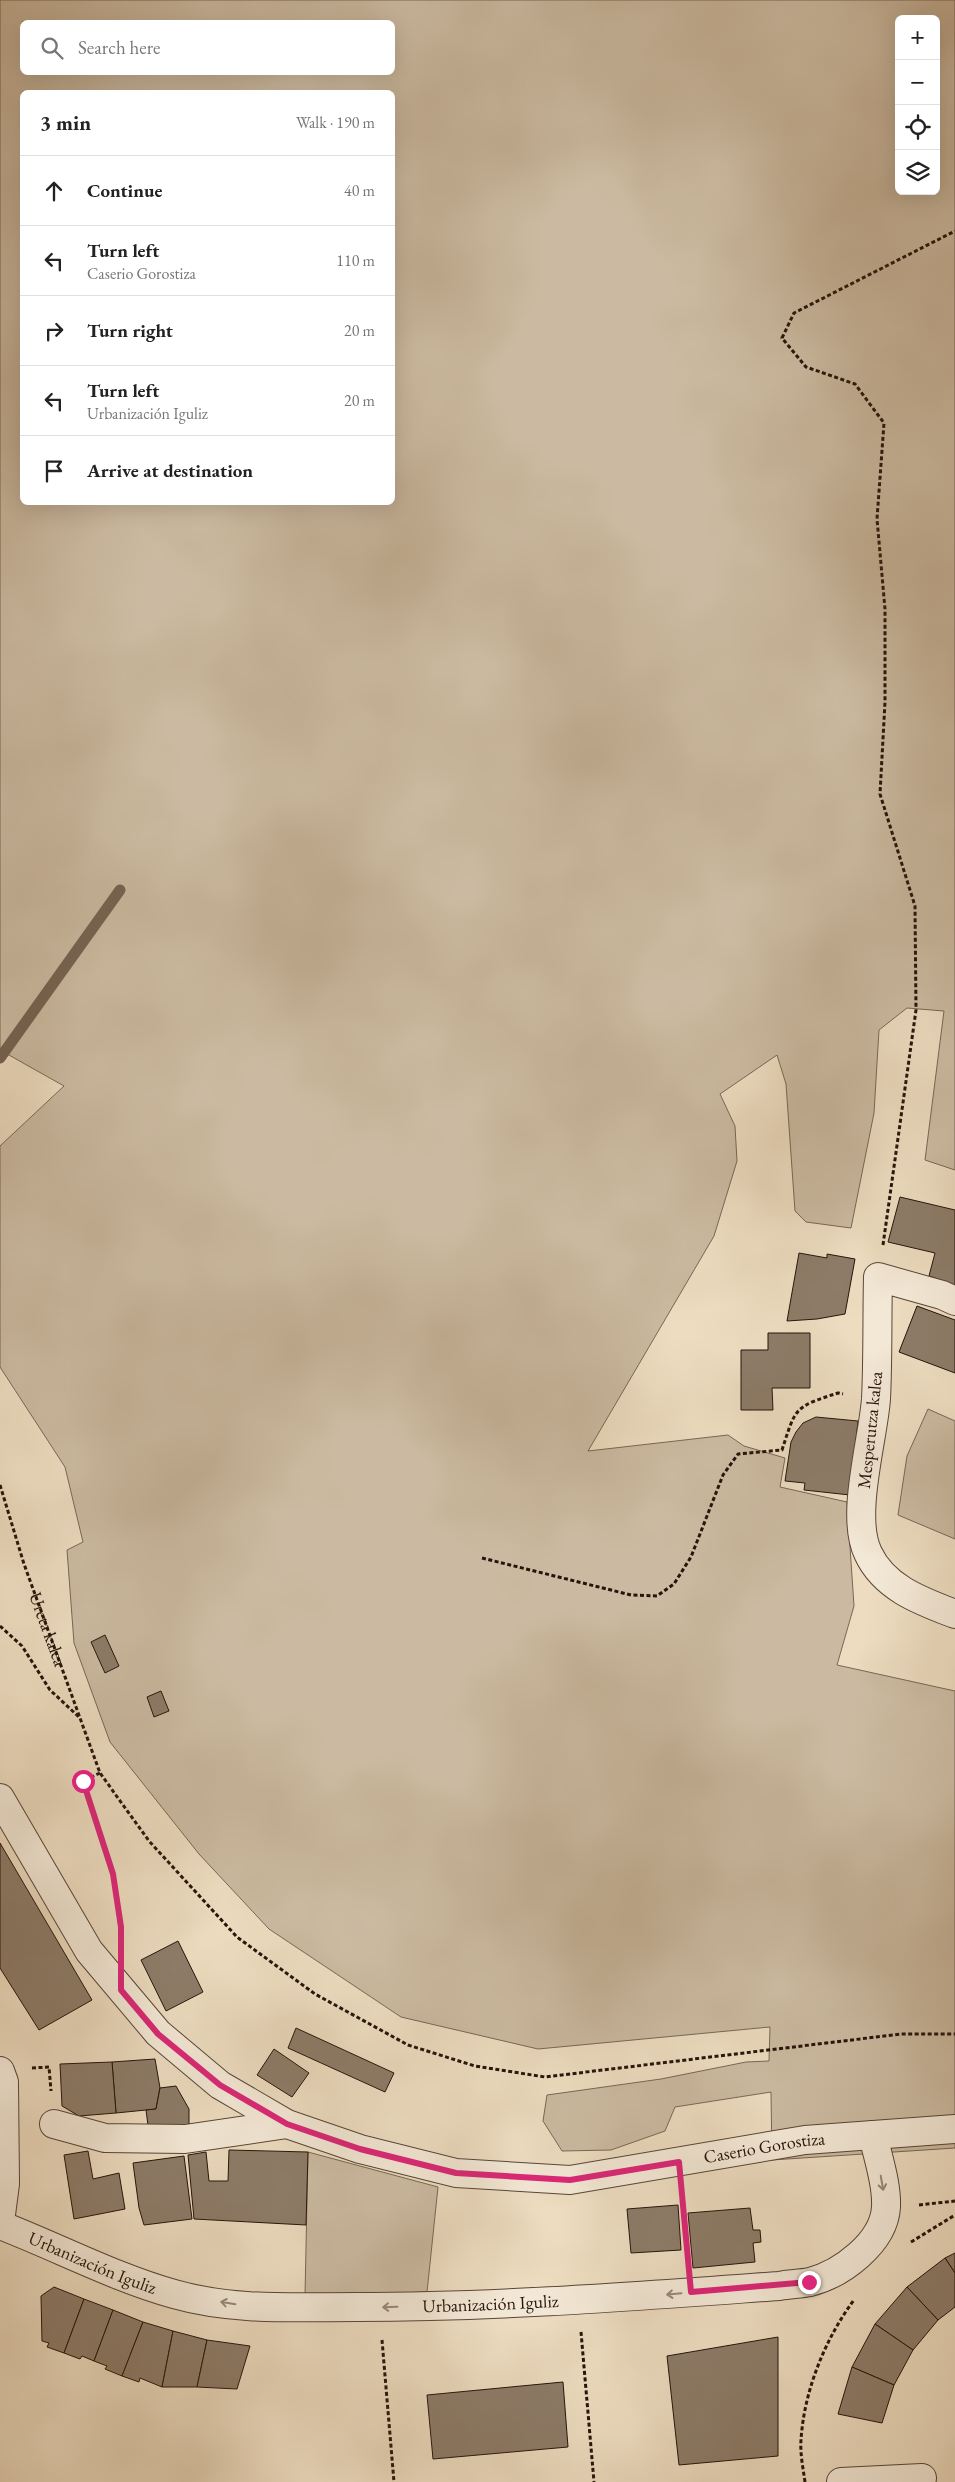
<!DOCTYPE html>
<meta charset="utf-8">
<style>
:root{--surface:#fff;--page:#f2f2f2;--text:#222;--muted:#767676;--line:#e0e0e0}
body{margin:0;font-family:"EB Garamond",serif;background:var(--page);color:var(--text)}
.controls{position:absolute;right:15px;top:15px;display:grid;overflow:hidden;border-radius:8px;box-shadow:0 5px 20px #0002}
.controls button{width:45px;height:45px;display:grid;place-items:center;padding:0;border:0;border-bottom:1px solid var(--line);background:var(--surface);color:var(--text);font:25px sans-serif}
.stop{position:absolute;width:15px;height:15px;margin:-11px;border:4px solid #db2777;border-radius:50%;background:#fff}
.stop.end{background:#db2777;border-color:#fff;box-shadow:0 1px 5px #0008}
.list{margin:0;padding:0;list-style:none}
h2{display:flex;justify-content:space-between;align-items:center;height:65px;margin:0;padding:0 20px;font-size:21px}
h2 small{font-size:16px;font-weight:400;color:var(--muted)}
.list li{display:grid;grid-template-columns:32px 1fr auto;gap:15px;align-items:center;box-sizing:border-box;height:70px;padding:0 20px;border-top:1px solid var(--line)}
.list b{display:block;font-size:19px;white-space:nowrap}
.list p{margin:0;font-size:16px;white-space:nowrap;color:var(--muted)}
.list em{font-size:16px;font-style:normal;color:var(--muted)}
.icon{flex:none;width:28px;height:28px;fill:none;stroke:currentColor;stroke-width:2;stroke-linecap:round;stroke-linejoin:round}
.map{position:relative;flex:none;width:955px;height:2482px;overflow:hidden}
.search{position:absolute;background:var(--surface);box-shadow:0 5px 20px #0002;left:20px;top:20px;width:375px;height:55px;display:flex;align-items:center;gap:12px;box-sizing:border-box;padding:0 18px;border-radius:8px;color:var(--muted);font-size:19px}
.panel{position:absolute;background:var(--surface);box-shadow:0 5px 20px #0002;left:20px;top:90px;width:375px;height:415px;border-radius:8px}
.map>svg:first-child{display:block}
.green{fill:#cbbaa1;stroke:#786756;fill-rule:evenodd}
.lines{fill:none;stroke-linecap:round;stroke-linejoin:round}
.stream{stroke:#756352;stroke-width:11}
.building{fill:#8d7c69;stroke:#26140b}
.minor-casing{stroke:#584638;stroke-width:30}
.path{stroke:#26140b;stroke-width:3;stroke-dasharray:4 2.5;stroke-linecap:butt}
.minor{stroke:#f3e8d6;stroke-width:28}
.oneway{stroke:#97897b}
.route{stroke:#db2777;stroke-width:6}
.labels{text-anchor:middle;stroke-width:4.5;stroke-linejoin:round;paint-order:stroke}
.street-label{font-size:18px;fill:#26140b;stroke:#f3e8d6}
</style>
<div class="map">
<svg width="955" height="2482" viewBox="0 0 955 2482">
<rect width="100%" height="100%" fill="#eddcc0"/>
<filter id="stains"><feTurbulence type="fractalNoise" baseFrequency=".004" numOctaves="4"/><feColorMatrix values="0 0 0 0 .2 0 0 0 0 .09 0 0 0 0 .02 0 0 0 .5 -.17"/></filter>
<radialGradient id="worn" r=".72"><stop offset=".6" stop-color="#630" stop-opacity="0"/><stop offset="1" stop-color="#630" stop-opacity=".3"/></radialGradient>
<g class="green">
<path d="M0,0H955V1170L925,1160L944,1011L907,1008L879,1030L874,1113L851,1228L806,1222L795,1211L786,1084L777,1055L720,1094L735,1126L737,1161L714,1236L588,1451L728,1435L744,1446L785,1458L780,1487L847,1502L854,1606L837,1665L955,1691V2148L772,2160L771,2092L675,2107L665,2131L611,2150L562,2151L543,2121L547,2095L661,2079L746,2062L769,2061L770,2027L538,2049L401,2017L269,1929L199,1854L110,1742L74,1643L67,1550L83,1542L65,1467L0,1367V1146L64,1086L0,1050ZM899,19H936V191H899ZM22,22H392V72H22ZM22,92H392V502H22Z"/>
<path d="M928,1409L955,1421V1539L898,1515L907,1456Z"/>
<path d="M308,2152L438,2187L427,2292L305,2296Z"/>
</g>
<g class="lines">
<path class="stream" d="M0,1058L120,890"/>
</g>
<g class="building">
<path d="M900,1197L955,1210V1285L929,1276L935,1253L888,1242Z"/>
<path d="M799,1253L827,1258V1254L855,1259L845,1314L817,1319L787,1321Z"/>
<path d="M917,1306L955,1320V1373L899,1352Z"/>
<path d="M768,1333H810V1388H772L773,1410H741V1350H768Z"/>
<path d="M816,1417L858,1421L850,1495L804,1490L805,1483L785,1481L791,1442L796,1432L803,1423Z"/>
<path d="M105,1635L119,1666L105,1673L91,1642Z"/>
<path d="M161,1691L169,1711L154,1717L147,1697Z"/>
<path d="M0,1843L92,2000L39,2030L0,1968Z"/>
<path d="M178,1941L203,1992L166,2011L141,1960Z"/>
<path d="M296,2028L394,2073L385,2092L288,2048Z"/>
<path d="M274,2049L309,2073L292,2097L257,2075Z"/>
<path d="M155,2059L160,2088L156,2109L116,2113L112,2062Z"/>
<path d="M112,2062L116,2113L79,2116L62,2106L60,2064Z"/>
<path d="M176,2086L189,2109V2131L149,2133L146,2110L156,2109L160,2088Z"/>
<path d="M229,2150L308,2152L306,2225L194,2219L188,2155L206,2152L209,2181H228Z"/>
<path d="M88,2151L93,2179L119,2173L125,2209L74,2219L64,2155Z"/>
<path d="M184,2156L192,2219L144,2225L139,2208L133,2163Z"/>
<path d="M678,2205L681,2250L631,2253L627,2209Z"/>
<path d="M750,2208L753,2230H760L761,2242L753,2243L755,2262L693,2268L688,2213Z"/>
<path d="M955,2253V2273L945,2258Z"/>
<path d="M945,2258L955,2273V2307L938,2320L907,2287Z"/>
<path d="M54,2287L84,2299L64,2353L47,2347L49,2343L42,2341L41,2296Z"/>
<path d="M907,2287L938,2320L913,2350L875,2324Z"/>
<path d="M84,2299L113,2310L94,2361L82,2356L80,2359L64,2353Z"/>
<path d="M113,2310L143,2322L122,2376L105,2369L107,2366L94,2361Z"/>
<path d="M143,2322L173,2331L162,2387L140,2378L139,2382L122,2376Z"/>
<path d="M875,2324L913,2350L894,2385L852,2367Z"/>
<path d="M173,2331L207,2340L197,2387H162Z"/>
<path d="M778,2337V2456L679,2465L667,2356Z"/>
<path d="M207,2340L250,2346L237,2389L197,2387Z"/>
<path d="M852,2367L894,2385L882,2423L838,2414Z"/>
<path d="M563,2382L568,2447L433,2459L427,2395Z"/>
</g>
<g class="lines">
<defs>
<g id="minor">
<path d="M955,1301L942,1295L878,1277C877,1318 878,1358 876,1399C873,1440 850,1516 868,1553C884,1588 921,1601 955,1614"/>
<path id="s2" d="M0,1798L89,1951L158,2033L220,2085L287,2124L360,2149L456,2173L570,2180L805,2140L955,2129"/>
<path d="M0,2071L4,2082L5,2184L0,2222"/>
<path d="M54,2124L105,2138L185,2139L287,2124"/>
<path id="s3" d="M0,2225C57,2247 116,2278 174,2294C233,2311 296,2307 357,2307C498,2307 638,2296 779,2286C789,2284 800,2284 810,2282C841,2274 884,2243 886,2207C887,2184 878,2158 873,2135"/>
<path d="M841,2482L922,2478"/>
</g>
</defs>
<use href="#minor" class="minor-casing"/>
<g class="path">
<path d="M883,1245L916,1010L915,906L880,794L885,702V609L877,519L884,423L855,384L806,367L782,338L794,313L955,231"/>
<path id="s1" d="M0,1485L24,1564L100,1773L149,1841L237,1937L315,1994L408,2045L475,2066L545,2077L901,2034H955"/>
<path d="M482,1558L631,1595L657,1596L674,1584L691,1557L723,1475L738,1454L782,1450C796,1407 794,1407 838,1393L843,1394"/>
<path d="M0,1626L22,1646L50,1690L79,1717"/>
<path d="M100,1773L83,1781L113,1874L121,1936"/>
<path d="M32,2068L49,2067L51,2091"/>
<path d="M682,2194L688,2260"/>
<path d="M919,2205L955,2201"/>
<path d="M911,2242L955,2215"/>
<path d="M581,2332L594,2482"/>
<path d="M382,2340L394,2482"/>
<path d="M805,2482C803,2468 800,2453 801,2440C804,2391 825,2339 854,2300"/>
</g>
<use href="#minor" class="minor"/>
</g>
<defs><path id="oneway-shaft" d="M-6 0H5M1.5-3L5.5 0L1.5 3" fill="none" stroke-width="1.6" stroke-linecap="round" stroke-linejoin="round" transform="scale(1.25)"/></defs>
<g class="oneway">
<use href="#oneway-shaft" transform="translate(882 2183) rotate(80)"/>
<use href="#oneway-shaft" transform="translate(674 2294) rotate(175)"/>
<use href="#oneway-shaft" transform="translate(228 2303) rotate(-171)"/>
<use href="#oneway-shaft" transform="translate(390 2307) rotate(178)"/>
</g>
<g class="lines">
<path class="route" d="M83,1781L113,1874L121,1927V1990L158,2034L220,2085L287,2124L360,2149L456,2173L570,2180L679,2162L691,2292L809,2282"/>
</g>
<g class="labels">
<g class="street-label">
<text transform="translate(870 1430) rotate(-84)" y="6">Mesperutza kalea</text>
<text dy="6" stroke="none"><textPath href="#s1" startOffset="152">Ureta kalea</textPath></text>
<text dy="6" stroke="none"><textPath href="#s2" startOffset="930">Caserio Gorostiza</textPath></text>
<text dy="6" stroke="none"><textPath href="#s3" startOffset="100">Urbanización Iguliz</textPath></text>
<text dy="6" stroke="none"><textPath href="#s3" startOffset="505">Urbanización Iguliz</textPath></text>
</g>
</g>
<rect width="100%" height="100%" filter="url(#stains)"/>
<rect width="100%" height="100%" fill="url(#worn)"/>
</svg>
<div class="controls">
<button>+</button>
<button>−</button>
<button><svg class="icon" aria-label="locate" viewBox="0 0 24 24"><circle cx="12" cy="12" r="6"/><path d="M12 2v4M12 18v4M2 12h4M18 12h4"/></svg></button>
<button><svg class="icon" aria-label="layers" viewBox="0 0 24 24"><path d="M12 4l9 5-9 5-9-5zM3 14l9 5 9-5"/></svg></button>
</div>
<div class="stop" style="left:83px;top:1781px"></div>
<div class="stop end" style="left:809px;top:2282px"></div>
<div class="search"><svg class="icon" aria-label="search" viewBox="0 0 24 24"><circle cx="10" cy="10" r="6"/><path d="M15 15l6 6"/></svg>Search here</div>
<section class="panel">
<h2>3 min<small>Walk · 190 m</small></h2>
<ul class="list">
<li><svg class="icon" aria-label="ahead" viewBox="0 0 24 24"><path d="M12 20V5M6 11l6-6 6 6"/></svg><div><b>Continue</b></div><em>40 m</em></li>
<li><svg class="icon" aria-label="left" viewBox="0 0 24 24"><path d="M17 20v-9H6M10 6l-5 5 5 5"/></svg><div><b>Turn left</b><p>Caserio Gorostiza</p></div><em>110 m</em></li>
<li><svg class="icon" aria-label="right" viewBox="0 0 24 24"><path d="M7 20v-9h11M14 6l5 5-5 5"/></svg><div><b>Turn right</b></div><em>20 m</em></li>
<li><svg class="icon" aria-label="left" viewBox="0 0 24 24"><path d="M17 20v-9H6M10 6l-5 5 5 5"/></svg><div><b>Turn left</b><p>Urbanización Iguliz</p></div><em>20 m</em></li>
<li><svg class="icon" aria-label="arrive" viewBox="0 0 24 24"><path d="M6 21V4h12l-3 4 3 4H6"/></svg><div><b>Arrive at destination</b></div></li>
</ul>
</section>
</div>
